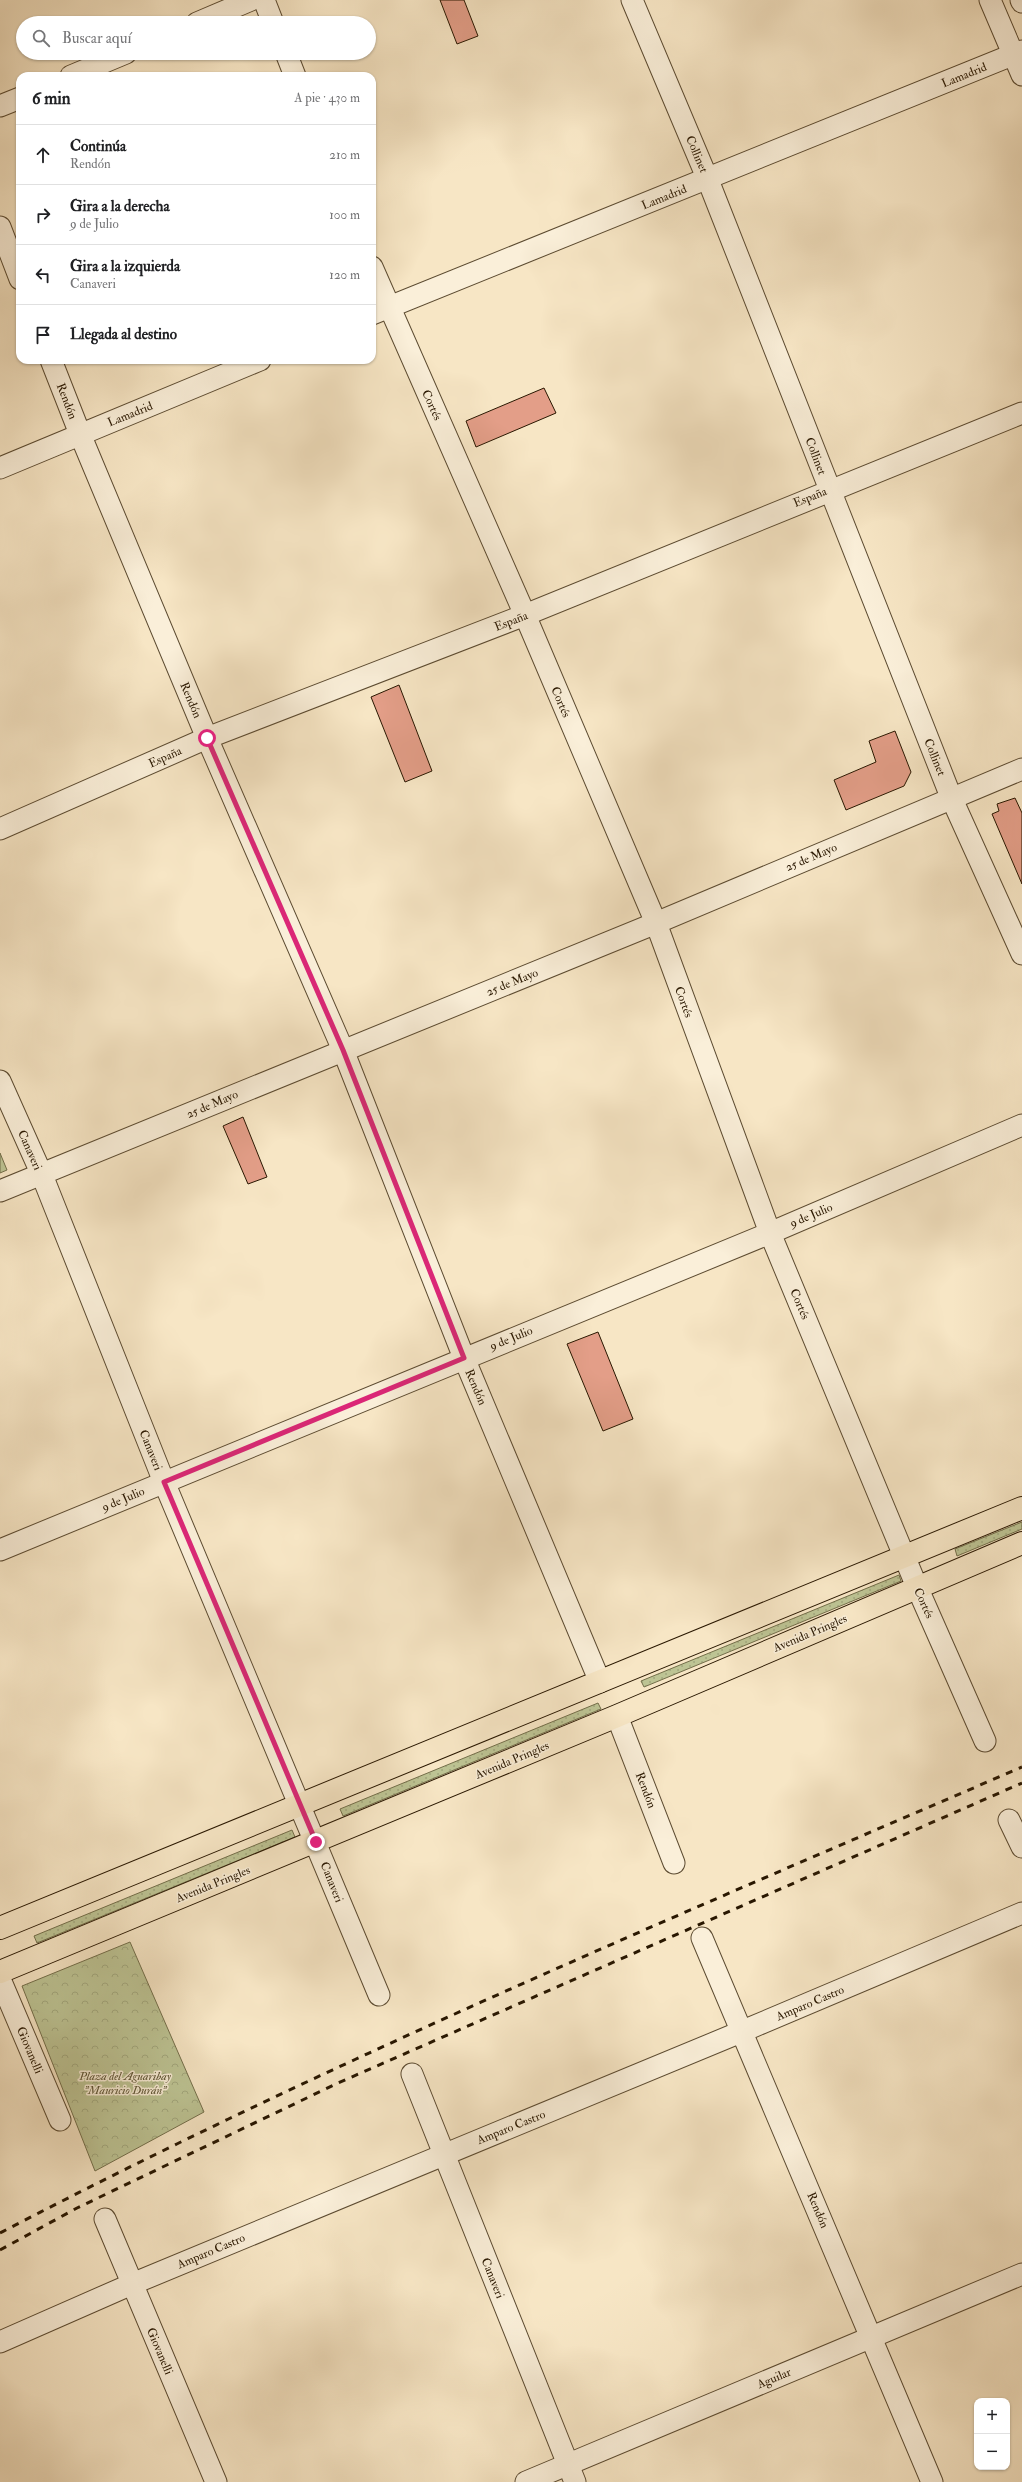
<!DOCTYPE html>
<html lang="es">
<meta charset="utf-8">
<style>
:root{--surface:#fff;--page:#f2f2f2;--text:#202124;--muted:#757577;--line:#e0e0e0}
body{margin:0;font-family:"IM FELL Double Pica",serif;background:var(--page);color:var(--text)}
.controls{position:absolute;right:12px;bottom:12px;display:grid;overflow:hidden;border-radius:8px;box-shadow:0 1px 3px #0004}
.controls button{width:36px;height:36px;display:grid;place-items:center;padding:0;border:0;border-bottom:1px solid var(--line);background:var(--surface);color:var(--text);font:20px sans-serif}
.stop{position:absolute;width:12px;height:12px;margin:-9px;border:3px solid #db2777;border-radius:50%;background:#fff}
.stop.end{background:#db2777;border-color:#fff;box-shadow:0 1px 4px #0008}
.list{margin:0;padding:0;list-style:none}
h2{display:flex;justify-content:space-between;align-items:center;height:52px;margin:0;padding:0 16px;font-size:17px}
h2 small{font-size:13px;font-weight:400;color:var(--muted)}
.list li{display:grid;grid-template-columns:26px 1fr auto;gap:12px;align-items:center;box-sizing:border-box;height:60px;padding:0 16px;border-top:1px solid var(--line)}
.list b{display:block;font-size:15px;white-space:nowrap}
.list p{margin:0;font-size:13px;white-space:nowrap;color:var(--muted)}
.list em{font-size:13px;font-style:normal;color:var(--muted)}
.icon{flex:none;width:22px;height:22px;fill:none;stroke:currentColor;stroke-width:2;stroke-linecap:round;stroke-linejoin:round}
.map{position:relative;flex:none;width:1022px;height:2482px;overflow:hidden}
.search{position:absolute;background:var(--surface);box-shadow:0 1px 3px #0004;left:16px;top:16px;width:360px;height:44px;display:flex;align-items:center;gap:10px;box-sizing:border-box;padding:0 14px;border-radius:22px;color:var(--muted);font-size:15px}
.panel{position:absolute;background:var(--surface);box-shadow:0 1px 3px #0004;left:16px;top:72px;width:360px;height:292px;border-radius:12px}
.map>svg:first-child{display:block}
.grass{fill:url(#grass-dots);stroke:#736e4a}
.forest{fill:url(#forest-crowns);stroke:#736e4a}
.building{fill:#e39e88;stroke:#291700}
.lines{fill:none;stroke-linecap:round;stroke-linejoin:round}
.minor-casing{stroke:#5c4b31;stroke-width:23}
.major-casing{stroke:#291700;stroke-width:24}
.minor{stroke:#faefd9;stroke-width:21}
.major{stroke:#f7e6c5;stroke-width:22}
.rail{stroke:#291700;stroke-width:3;stroke-dasharray:7 7;stroke-linecap:butt}
.route{stroke:#db2777;stroke-width:5}
.labels{text-anchor:middle;stroke-width:3;stroke-linejoin:round;paint-order:stroke}
.street-label{font-size:12px;fill:#291700;stroke:#faefd9}
.park-label{font-size:12px;font-style:italic;fill:#5d5434;stroke:#faefd9}
</style>
<div class="map">
<svg width="1022" height="2482" viewBox="0 0 1022 2482">
<defs>
<pattern id="grass-dots" width="8" height="8" patternUnits="userSpaceOnUse"><rect width="8" height="8" fill="#bdc494"/><path d="M2 2h.1M6 6h.1" fill="none" stroke="#a2a87e" stroke-width="1.8" stroke-linecap="round"/></pattern>
<pattern id="forest-crowns" width="20" height="18" patternUnits="userSpaceOnUse"><rect width="20" height="18" fill="#bdc494"/><path d="M2 6a3 3 0 1 1 6 0M12 15a3 3 0 1 1 6 0" fill="none" stroke="#a2a87e"/></pattern>
</defs>
<rect width="100%" height="100%" fill="#f7e6c5"/>
<filter id="stains"><feTurbulence type="fractalNoise" baseFrequency=".005" numOctaves="4"/><feColorMatrix values="0 0 0 0 .2 0 0 0 0 .09 0 0 0 0 .02 0 0 0 .5 -.17"/></filter>
<radialGradient id="worn" r=".72"><stop offset=".6" stop-color="#630" stop-opacity="0"/><stop offset="1" stop-color="#630" stop-opacity=".3"/></radialGradient>
<g class="grass">
<path d="M1022,1522V1529L957,1556L955,1549Z"/>
<path d="M899,1575L901,1581L644,1687L641,1681Z"/>
<path d="M598,1703L601,1709L343,1816L340,1809Z"/>
<path d="M292,1830L295,1837L37,1943L34,1936Z"/>
</g>
<g class="forest">
<path d="M0,1153L7,1170L0,1173Z"/>
<path d="M130,1942L204,2112L95,2171L22,1986Z"/>
</g>
<g class="building">
<path d="M440,0H464L478,36L457,44Z"/>
<path d="M544,388L556,413L476,447L466,421Z"/>
<path d="M399,685L432,771L405,782L371,697Z"/>
<path d="M895,731L911,772L904,786L846,810L834,780L876,762L869,741Z"/>
<path d="M1015,798L1022,813V884L992,814L999,811L997,804Z"/>
<path d="M243,1117L267,1177L248,1184L223,1126Z"/>
<path d="M598,1332L633,1419L603,1431L567,1344Z"/>
</g>
<g class="lines">
<defs>
<g id="minor">
<path d="M264,0L273,23"/>
<path d="M632,0L708,180L951,797L1022,954"/>
<path d="M990,0L1022,75"/>
<path d="M1021,0L1022,2"/>
<path d="M197,23L251,0"/>
<path d="M286,53L295,76"/>
<path d="M71,76L126,53"/>
<path d="M0,106L20,98"/>
<path d="M0,227L20,279"/>
<path d="M372,267L525,615L656,923L770,1233L917,1587L985,1741"/>
<path d="M372,314L1022,51"/>
<path d="M51,360L80,434L207,738L343,1050L464,1358L600,1682"/>
<path d="M0,468L260,360"/>
<path d="M0,829L207,738L525,615L1022,413"/>
<path d="M0,1081L42,1175L164,1482L379,1995"/>
<path d="M0,1191L656,923L1022,769"/>
<path d="M0,1550L770,1233L1022,1125"/>
<path d="M617,1716L674,1863"/>
<path d="M1009,1820L1022,1847"/>
<path d="M702,1938L932,2482"/>
<path d="M0,1979L60,2120"/>
<path d="M412,2074L575,2482"/>
<path d="M105,2219L216,2482"/>
<path d="M0,2342L132,2284L743,2031L1022,1913"/>
<path d="M526,2482L1022,2274"/>
</g>
<g id="major">
<path d="M0,1928L1022,1508"/>
<path d="M0,1972L617,1716L1022,1543"/>
</g>
</defs>
<use href="#minor" class="minor-casing"/>
<use href="#major" class="major-casing"/>
<use href="#minor" class="minor"/>
<use href="#major" class="major"/>
<g class="rail">
<path d="M0,2233C332,2060 679,1915 1022,1767"/>
<path d="M0,2250L77,2208L338,2083L1022,1783"/>
</g>
</g>
<g class="lines">
<path class="route" d="M207,738L343,1050L464,1358L164,1482L316,1842"/>
</g>
<g class="labels">
<g class="street-label">
<text transform="translate(964 75) rotate(-22)" y="4">Lamadrid</text>
<text transform="translate(697 154) rotate(67)" y="4">Collinet</text>
<text transform="translate(664 197) rotate(-22)" y="4">Lamadrid</text>
<text transform="translate(67 401) rotate(69)" y="4">Rendón</text>
<text transform="translate(432 405) rotate(66)" y="4">Cortés</text>
<text transform="translate(130 414) rotate(-22)" y="4">Lamadrid</text>
<text transform="translate(816 456) rotate(69)" y="4">Collinet</text>
<text transform="translate(810 497) rotate(-22)" y="4">España</text>
<text transform="translate(511 621) rotate(-21)" y="4">España</text>
<text transform="translate(191 700) rotate(67)" y="4">Rendón</text>
<text transform="translate(561 702) rotate(67)" y="4">Cortés</text>
<text transform="translate(165 757) rotate(-24)" y="4">España</text>
<text transform="translate(935 757) rotate(68)" y="4">Collinet</text>
<text transform="translate(811 857) rotate(-23)" y="4">25 de Mayo</text>
<text transform="translate(512 982) rotate(-22)" y="4">25 de Mayo</text>
<text transform="translate(684 1002) rotate(70)" y="4">Cortés</text>
<text transform="translate(212 1104) rotate(-23)" y="4">25 de Mayo</text>
<text transform="translate(30 1150) rotate(66)" y="4">Canaveri</text>
<text transform="translate(811 1215) rotate(-23)" y="4">9 de Julio</text>
<text transform="translate(800 1304) rotate(67)" y="4">Cortés</text>
<text transform="translate(511 1338) rotate(-22)" y="4">9 de Julio</text>
<text transform="translate(476 1387) rotate(67)" y="4">Rendón</text>
<text transform="translate(151 1450) rotate(68)" y="4">Canaveri</text>
<text transform="translate(123 1499) rotate(-23)" y="4">9 de Julio</text>
<text transform="translate(924 1603) rotate(66)" y="4">Cortés</text>
<text transform="translate(810 1633) rotate(-23)" y="4">Avenida Pringles</text>
<text transform="translate(512 1760) rotate(-23)" y="4">Avenida Pringles</text>
<text transform="translate(646 1790) rotate(69)" y="4">Rendón</text>
<text transform="translate(332 1882) rotate(68)" y="4">Canaveri</text>
<text transform="translate(213 1884) rotate(-22)" y="4">Avenida Pringles</text>
<text transform="translate(810 2003) rotate(-23)" y="4">Amparo Castro</text>
<text transform="translate(30 2050) rotate(67)" y="4">Giovanelli</text>
<text transform="translate(511 2127) rotate(-22)" y="4">Amparo Castro</text>
<text transform="translate(818 2210) rotate(67)" y="4">Rendón</text>
<text transform="translate(211 2251) rotate(-23)" y="4">Amparo Castro</text>
<text transform="translate(493 2278) rotate(68)" y="4">Canaveri</text>
<text transform="translate(160 2351) rotate(67)" y="4">Giovanelli</text>
<text transform="translate(774 2378) rotate(-23)" y="4">Aguilar</text>
</g>
<g class="park-label">
<text x="125" y="2080">Plaza del Aguaribay<tspan x="125" dy="14">"Mauricio Durán"</tspan></text>
</g>
</g>
<rect width="100%" height="100%" filter="url(#stains)"/>
<rect width="100%" height="100%" fill="url(#worn)"/>
</svg>
<div class="controls">
<button>+</button>
<button>−</button>
</div>
<div class="stop" style="left:207px;top:738px"></div>
<div class="stop end" style="left:316px;top:1842px"></div>
<div class="search"><svg class="icon" aria-label="search" viewBox="0 0 24 24"><circle cx="10" cy="10" r="6"/><path d="M15 15l6 6"/></svg>Buscar aquí</div>
<section class="panel">
<h2>6 min<small>A pie · 430 m</small></h2>
<ul class="list">
<li><svg class="icon" aria-label="ahead" viewBox="0 0 24 24"><path d="M12 20V5M6 11l6-6 6 6"/></svg><div><b>Continúa</b><p>Rendón</p></div><em>210 m</em></li>
<li><svg class="icon" aria-label="right" viewBox="0 0 24 24"><path d="M7 20v-9h11M14 6l5 5-5 5"/></svg><div><b>Gira a la derecha</b><p>9 de Julio</p></div><em>100 m</em></li>
<li><svg class="icon" aria-label="left" viewBox="0 0 24 24"><path d="M17 20v-9H6M10 6l-5 5 5 5"/></svg><div><b>Gira a la izquierda</b><p>Canaveri</p></div><em>120 m</em></li>
<li><svg class="icon" aria-label="arrive" viewBox="0 0 24 24"><path d="M6 21V4h12l-3 4 3 4H6"/></svg><div><b>Llegada al destino</b></div></li>
</ul>
</section>
</div>
